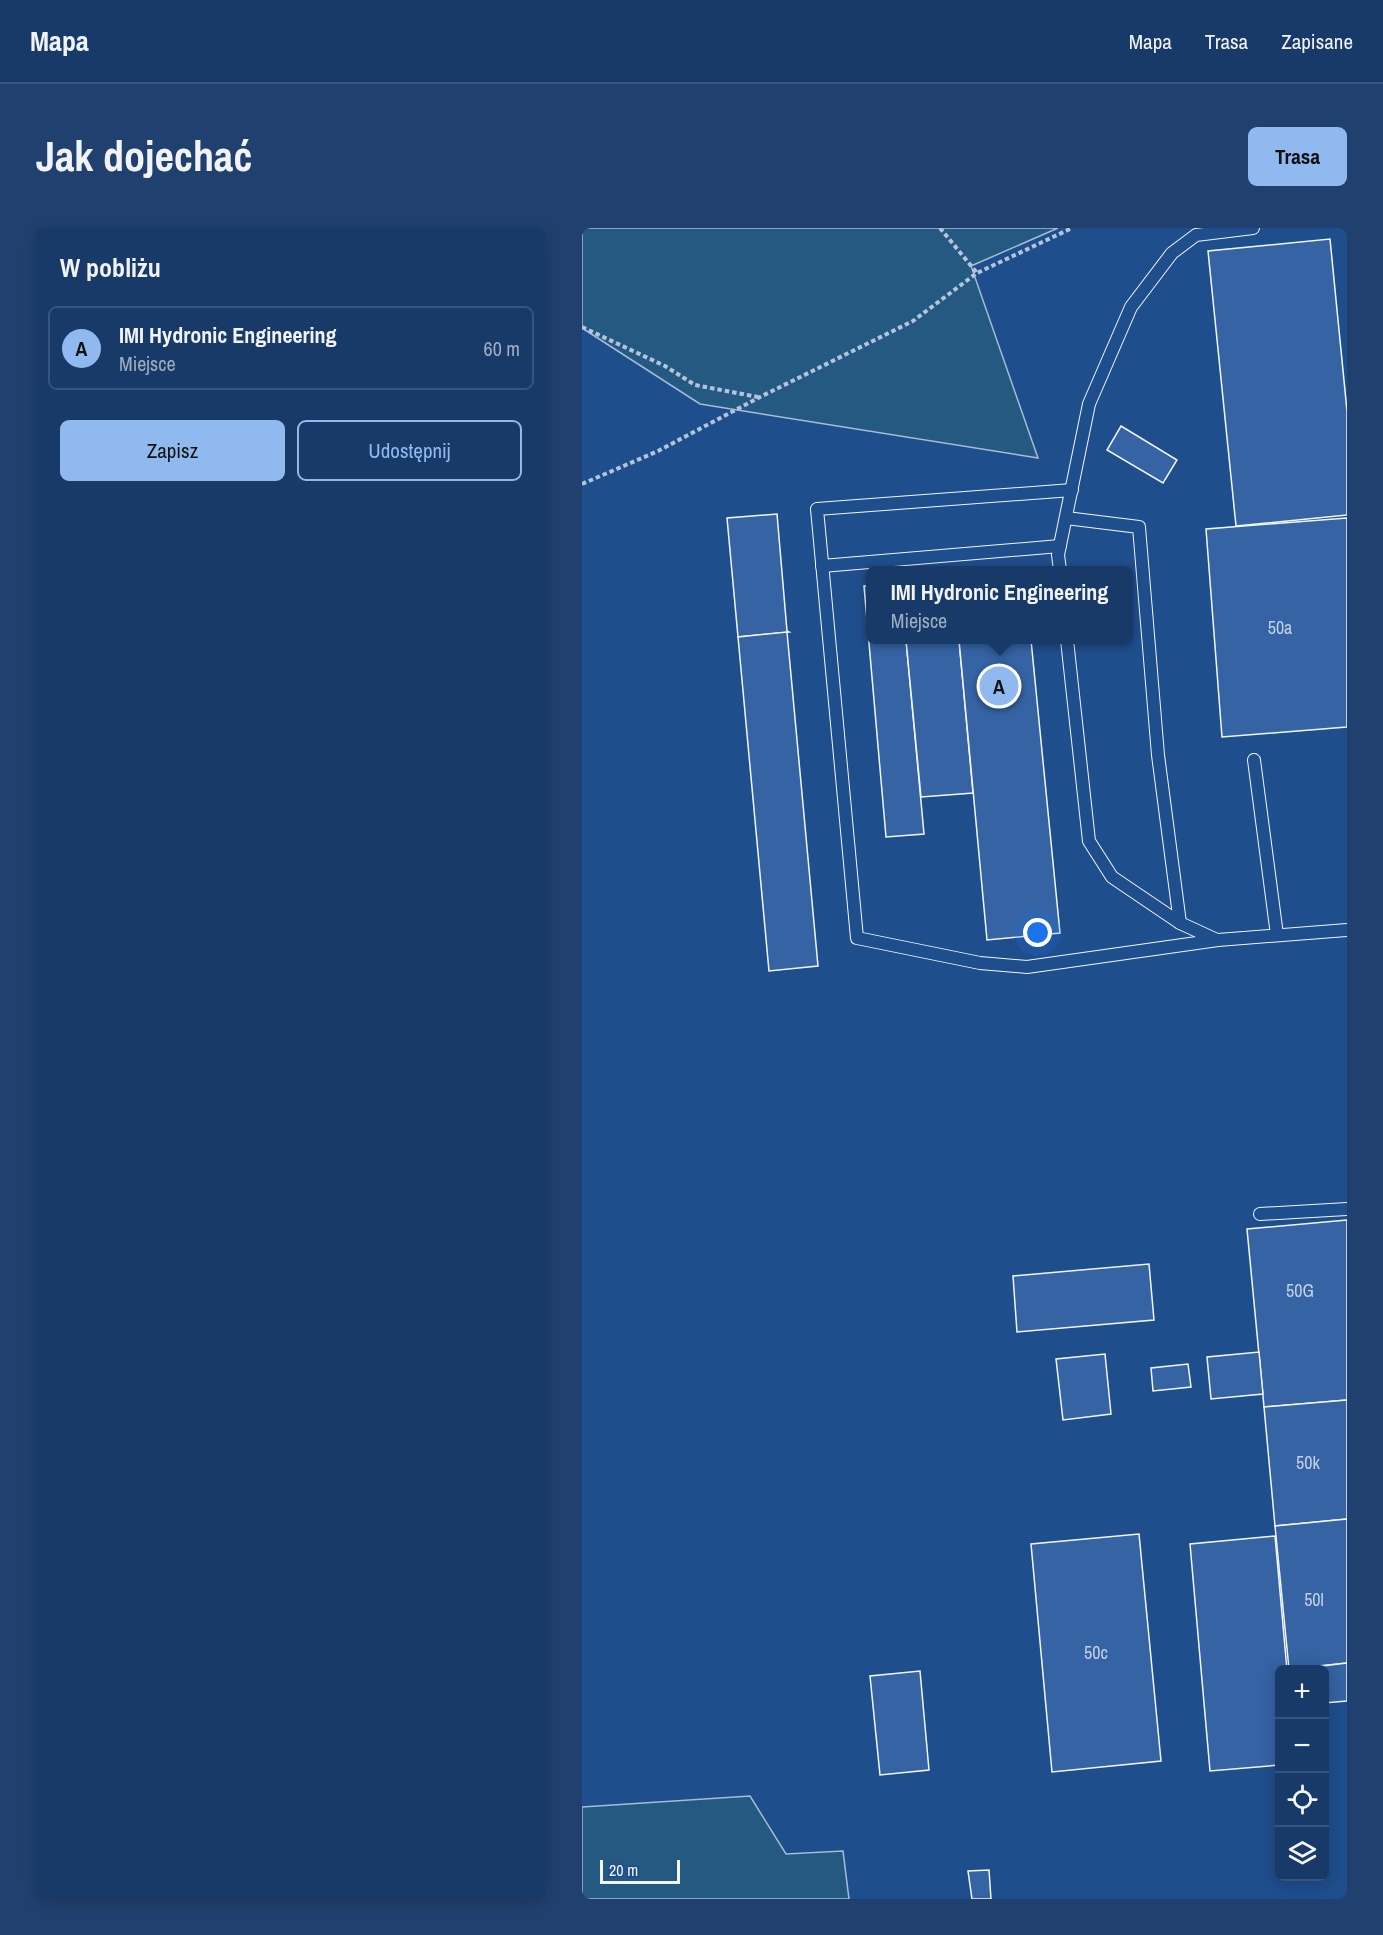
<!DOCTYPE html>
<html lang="pl">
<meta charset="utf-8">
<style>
:root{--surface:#173a69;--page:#20416f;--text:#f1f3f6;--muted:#9eadc0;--line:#36547d;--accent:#90b9f0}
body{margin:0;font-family:"Archivo Narrow",sans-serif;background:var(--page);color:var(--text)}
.controls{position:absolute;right:18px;bottom:18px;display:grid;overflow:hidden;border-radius:9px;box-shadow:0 3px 15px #0003}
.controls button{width:54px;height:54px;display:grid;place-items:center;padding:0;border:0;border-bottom:2px solid var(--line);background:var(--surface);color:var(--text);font:30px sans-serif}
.scale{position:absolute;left:18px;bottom:15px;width:80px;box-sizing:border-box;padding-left:6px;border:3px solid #f2f6ff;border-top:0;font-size:16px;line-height:21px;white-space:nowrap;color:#f2f6ff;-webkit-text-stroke:4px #1f4e8c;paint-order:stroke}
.you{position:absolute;left:456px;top:705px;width:21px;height:21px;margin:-15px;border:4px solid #fff;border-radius:50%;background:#1a73e8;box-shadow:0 0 0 9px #1a73e833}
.badge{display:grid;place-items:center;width:39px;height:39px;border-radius:50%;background:var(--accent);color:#111;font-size:20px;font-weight:700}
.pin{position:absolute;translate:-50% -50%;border:3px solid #fff;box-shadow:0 2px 6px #0006}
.popup{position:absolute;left:284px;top:338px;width:267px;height:78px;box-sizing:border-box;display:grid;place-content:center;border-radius:9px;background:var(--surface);filter:drop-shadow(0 2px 4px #0005);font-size:20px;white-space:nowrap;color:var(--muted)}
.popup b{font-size:22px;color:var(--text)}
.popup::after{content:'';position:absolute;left:50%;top:100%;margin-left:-12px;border:12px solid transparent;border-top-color:var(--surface)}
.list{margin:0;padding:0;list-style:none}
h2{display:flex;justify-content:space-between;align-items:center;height:78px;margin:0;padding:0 24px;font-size:26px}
h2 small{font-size:20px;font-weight:400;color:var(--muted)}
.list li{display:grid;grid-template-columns:39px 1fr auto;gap:18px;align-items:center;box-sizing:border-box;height:84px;margin:0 12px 12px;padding:0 12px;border:2px solid var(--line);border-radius:9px}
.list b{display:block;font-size:22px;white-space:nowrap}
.list p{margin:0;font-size:20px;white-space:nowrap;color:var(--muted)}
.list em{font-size:20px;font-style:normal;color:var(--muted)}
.actions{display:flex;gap:12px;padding:18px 24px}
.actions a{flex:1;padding:14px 0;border:2px solid var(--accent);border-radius:9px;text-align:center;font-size:21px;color:var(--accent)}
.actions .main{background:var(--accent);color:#111}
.icon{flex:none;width:33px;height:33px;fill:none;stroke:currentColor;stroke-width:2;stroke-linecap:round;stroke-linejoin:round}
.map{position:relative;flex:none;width:765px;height:1671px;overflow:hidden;border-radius:9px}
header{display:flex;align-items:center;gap:36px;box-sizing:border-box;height:84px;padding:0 30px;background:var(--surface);border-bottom:2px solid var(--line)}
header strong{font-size:28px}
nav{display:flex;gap:33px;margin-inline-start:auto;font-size:21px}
.intro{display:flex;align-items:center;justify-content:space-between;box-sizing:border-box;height:144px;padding:0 36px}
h1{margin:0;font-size:42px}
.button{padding:15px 27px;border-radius:9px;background:var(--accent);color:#111;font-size:21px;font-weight:700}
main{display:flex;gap:36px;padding:0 36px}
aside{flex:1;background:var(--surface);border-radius:9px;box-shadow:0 3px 15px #0003}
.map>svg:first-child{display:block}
.green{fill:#245a82;stroke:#a8bbd7;stroke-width:1.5}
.building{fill:#3563a3;stroke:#f2f6ff;stroke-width:1.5}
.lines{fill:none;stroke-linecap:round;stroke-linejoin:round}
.lane-casing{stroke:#f2f6ff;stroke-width:14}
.path{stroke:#b3c4dc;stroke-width:4;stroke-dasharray:4.5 3;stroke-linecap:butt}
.lane{stroke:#1f4e8c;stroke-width:12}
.labels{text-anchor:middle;stroke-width:4.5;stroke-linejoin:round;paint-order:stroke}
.number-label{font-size:18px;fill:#c3d1e8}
</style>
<header>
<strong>Mapa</strong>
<nav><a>Mapa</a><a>Trasa</a><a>Zapisane</a></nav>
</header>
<div class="intro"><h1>Jak dojechać</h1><a class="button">Trasa</a></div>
<main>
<aside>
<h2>W pobliżu<small></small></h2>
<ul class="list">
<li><span class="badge">A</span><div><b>IMI Hydronic Engineering</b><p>Miejsce</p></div><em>60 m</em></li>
</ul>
<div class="actions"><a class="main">Zapisz</a><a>Udostępnij</a></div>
</aside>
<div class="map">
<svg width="765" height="1671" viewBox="0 0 765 1671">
<rect width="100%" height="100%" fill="#1f4e8c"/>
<g class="green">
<path d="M0,0H476L389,38L456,230L118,176L0,100Z"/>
<path d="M168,1568L204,1626L261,1623L267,1671H0V1579Z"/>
</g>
<g class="building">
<path d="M748,11L765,183V287L654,298L626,23Z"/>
<path d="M539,198L595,232L581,255L525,222Z"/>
<path d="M195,286L205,403L207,404L156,409L145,290Z"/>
<path d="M765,290V499L640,509L624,301Z"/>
<path d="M282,358H288V412H324L342,606L304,609Z"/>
<path d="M205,404L236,738L187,743L156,409Z"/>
<path d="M324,412H377L391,565L339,569Z"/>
<path d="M377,412H449L478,705L405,712Z"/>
<path d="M765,992V1172L682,1179L665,1001Z"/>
<path d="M567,1036L572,1092L435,1104L431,1048Z"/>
<path d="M677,1124L681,1166L629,1171L625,1129Z"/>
<path d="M523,1126L529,1186L481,1192L474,1131Z"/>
<path d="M606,1136L609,1159L571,1163L569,1140Z"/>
<path d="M765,1172V1291L693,1298L682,1179Z"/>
<path d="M765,1291V1435L707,1441L693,1298Z"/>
<path d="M557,1306L579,1533L470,1544L449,1316Z"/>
<path d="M693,1308L705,1442H698V1537L628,1543L608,1316Z"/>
<path d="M765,1435V1473L742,1475V1442H707Z"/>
<path d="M338,1443L347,1542L298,1547L288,1448Z"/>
<path d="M407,1642L409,1671H390L386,1643Z"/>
</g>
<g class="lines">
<defs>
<g id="lane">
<path d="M490,262L235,281L275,710L398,735L445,739L636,712L765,702"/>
<path d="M484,290L557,299L576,527L598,695"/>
<path d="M240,338L478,318"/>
<path d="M478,342L476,327L507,176L549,79L590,25L614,7L671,0"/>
<path d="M485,412L507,613L530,649L598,695L635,712"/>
<path d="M672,532L695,707"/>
<path d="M678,986L765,981"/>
</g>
</defs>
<use href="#lane" class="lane-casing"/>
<g class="path">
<path d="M358,0L395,45"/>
<path d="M0,99L83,138L113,157L176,169"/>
<path d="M0,256L76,223L178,169L331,93L395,45L490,0"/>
</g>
<use href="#lane" class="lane"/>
</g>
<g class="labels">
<g class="number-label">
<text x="698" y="406">50a</text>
<text x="718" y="1069">50G</text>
<text x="726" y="1241">50k</text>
<text x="732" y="1378">50l</text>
<text x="514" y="1431">50c</text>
</g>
</g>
</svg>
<div class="controls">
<button>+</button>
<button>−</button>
<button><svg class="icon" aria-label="locate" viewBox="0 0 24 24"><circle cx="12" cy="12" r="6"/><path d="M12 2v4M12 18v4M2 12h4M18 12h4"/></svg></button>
<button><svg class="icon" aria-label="layers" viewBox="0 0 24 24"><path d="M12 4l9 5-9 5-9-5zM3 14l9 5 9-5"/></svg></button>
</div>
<div class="scale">20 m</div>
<div class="you"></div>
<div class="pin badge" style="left:417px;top:458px">A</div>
<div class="popup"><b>IMI Hydronic Engineering</b>Miejsce</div>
</div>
</main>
